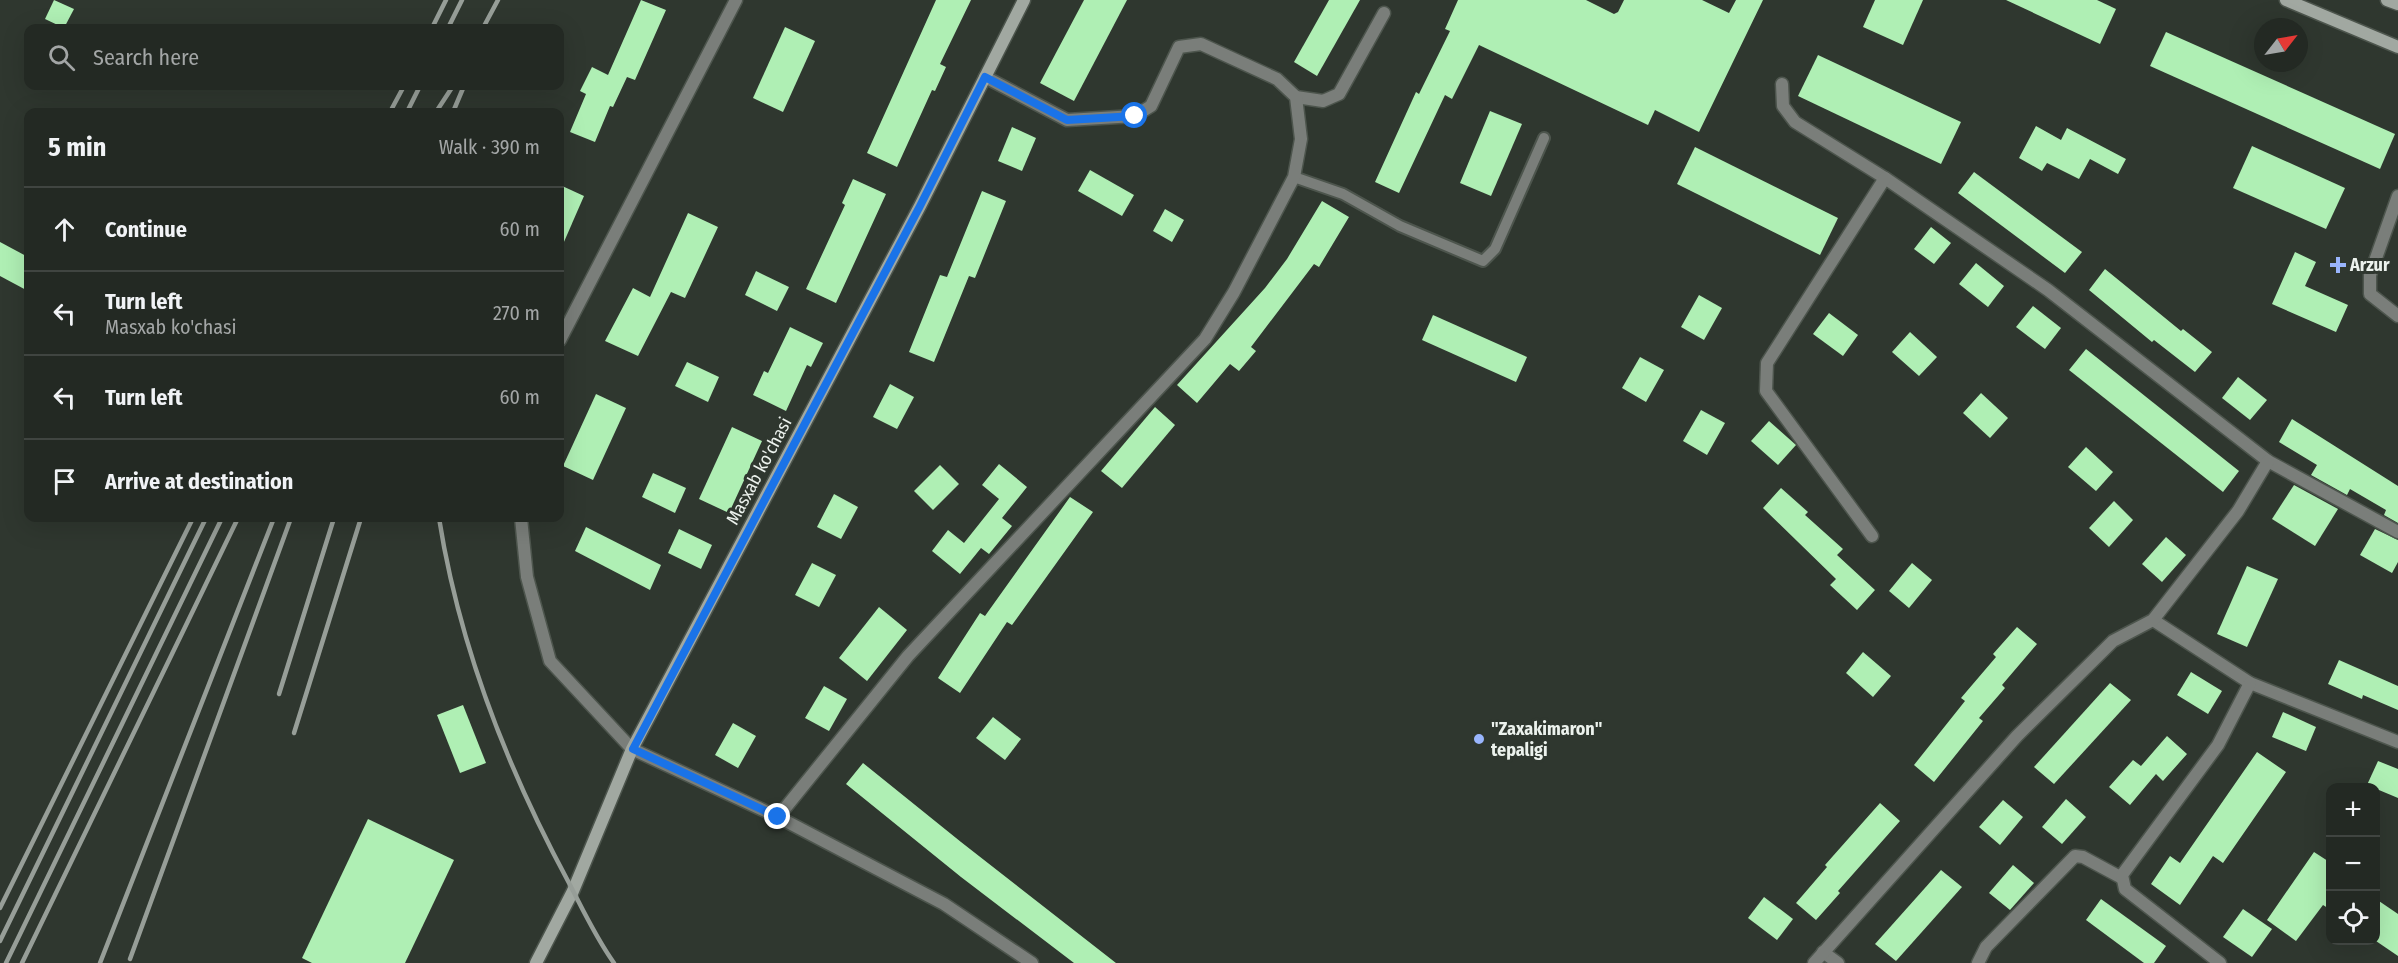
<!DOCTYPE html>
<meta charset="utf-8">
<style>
:root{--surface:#232923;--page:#2b312b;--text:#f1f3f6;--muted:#a3a6a6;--line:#404541}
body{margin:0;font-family:"Fira Sans Condensed",sans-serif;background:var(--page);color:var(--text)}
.controls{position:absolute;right:18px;bottom:18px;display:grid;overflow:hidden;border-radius:12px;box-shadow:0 6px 24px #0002}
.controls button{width:54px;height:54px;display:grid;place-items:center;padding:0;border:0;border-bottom:2px solid var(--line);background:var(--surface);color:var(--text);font:30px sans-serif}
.compass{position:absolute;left:2254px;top:18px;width:54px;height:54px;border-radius:50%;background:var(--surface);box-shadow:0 6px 24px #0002;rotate:59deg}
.stop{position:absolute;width:18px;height:18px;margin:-14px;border:4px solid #1a73e8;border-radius:50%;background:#fff}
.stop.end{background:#1a73e8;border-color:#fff;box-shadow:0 2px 6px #0008}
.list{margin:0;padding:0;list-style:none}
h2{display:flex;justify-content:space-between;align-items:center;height:78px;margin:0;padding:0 24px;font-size:26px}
h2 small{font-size:20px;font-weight:400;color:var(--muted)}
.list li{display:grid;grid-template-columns:39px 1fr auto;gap:18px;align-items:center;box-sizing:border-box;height:84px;padding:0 24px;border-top:2px solid var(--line)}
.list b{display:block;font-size:22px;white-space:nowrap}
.list p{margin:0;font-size:20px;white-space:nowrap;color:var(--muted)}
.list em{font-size:20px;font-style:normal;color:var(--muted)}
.icon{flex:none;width:33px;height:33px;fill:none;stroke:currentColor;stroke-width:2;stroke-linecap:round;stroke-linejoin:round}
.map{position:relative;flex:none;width:2398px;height:963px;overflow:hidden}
.search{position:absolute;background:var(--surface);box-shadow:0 6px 24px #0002;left:24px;top:24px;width:540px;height:66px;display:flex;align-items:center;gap:15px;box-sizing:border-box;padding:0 21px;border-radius:12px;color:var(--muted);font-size:22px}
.panel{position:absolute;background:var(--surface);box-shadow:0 6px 24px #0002;left:24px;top:108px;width:540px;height:414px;border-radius:12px}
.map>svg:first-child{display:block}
.building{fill:#afefb4}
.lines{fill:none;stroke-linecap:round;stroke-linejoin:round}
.service-casing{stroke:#4d554d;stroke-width:14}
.minor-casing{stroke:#4d554d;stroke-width:15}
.secondary-casing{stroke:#4d554d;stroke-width:15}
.service{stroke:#7a7e7a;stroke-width:10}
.minor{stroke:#7a7e7a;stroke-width:12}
.secondary{stroke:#a1a8a1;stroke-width:12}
.rail{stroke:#979e98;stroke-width:4.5}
.route{stroke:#1a73e8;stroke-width:8}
.poi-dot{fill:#99b5fd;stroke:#2f372f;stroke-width:2}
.labels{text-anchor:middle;stroke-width:6;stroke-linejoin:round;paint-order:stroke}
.poi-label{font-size:18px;font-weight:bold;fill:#ecf2ed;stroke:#2f372f;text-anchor:start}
.street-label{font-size:18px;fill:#ecf2ed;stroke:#2f372f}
</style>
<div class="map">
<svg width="2398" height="963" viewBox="0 0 2398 963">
<rect width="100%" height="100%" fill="#2f372f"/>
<g class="building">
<path d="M54,0L74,9L64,28L45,19Z"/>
<path d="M641,0L666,10L635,80L627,77L613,107L610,106L595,142L570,132L586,94L580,91L592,67L608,75Z"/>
<path d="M936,0H971L940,64L946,67L935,91L932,90L897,167L867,153Z"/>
<path d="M1084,0H1127L1074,101L1040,83Z"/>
<path d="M1329,0H1360L1317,76L1294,62Z"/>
<path d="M1458,0H1586L1614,14L1618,12L1624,0H1702L1729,13L1736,0H1763L1699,132L1655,110L1648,125L1479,45L1452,99L1445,95L1399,193L1375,182L1416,92L1419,94L1450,31L1445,29Z"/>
<path d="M1875,0H1923L1903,45L1863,27Z"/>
<path d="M2006,0H2097L2116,9L2100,44Z"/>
<path d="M785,27L815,41L783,112L753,98Z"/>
<path d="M2166,32L2395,134L2380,169L2150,66Z"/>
<path d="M1818,55L1961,122L1941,164L1798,96Z"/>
<path d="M1490,111L1522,124L1491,196L1460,183Z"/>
<path d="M2036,126L2061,140L2067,128L2126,159L2118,174L2090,159L2079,179L2047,163L2042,171L2019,158Z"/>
<path d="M1012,127L1036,138L1022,171L998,161Z"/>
<path d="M2252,146L2345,188L2326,229L2233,188Z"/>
<path d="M1695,147L1838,218L1820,255L1677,184Z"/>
<path d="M1090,170L1134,195L1122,216L1078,191Z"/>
<path d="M1974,172L2082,252L2065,273L1958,193Z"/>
<path d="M853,179L886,194L836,303L806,289L845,205L842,203Z"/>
<path d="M560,185L584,196L560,251Z"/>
<path d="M982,191L1006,201L975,278L969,276L934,362L909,352L940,275L947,277Z"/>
<path d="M1322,201L1349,217L1319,267L1314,264L1251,347L1256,351L1239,371L1230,364L1197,403L1177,385L1265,288L1287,259Z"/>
<path d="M1165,209L1184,220L1172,242L1153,231Z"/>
<path d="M688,213L718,227L685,298L671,292L638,356L605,341L633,288L650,297Z"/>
<path d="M1931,227L1951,243L1934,264L1914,249Z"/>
<path d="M0,242L28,257V291L0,276Z"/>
<path d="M2295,252L2316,262L2305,286L2348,305L2336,332L2272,304Z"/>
<path d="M1976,263L2004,286L1988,307L1959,284Z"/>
<path d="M2105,269L2181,331L2183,329L2212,352L2195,372L2154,340L2152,342L2089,290Z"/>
<path d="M756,271L789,287L777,311L745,295Z"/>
<path d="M1699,295L1722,308L1704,340L1681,327Z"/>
<path d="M2033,306L2061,328L2045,349L2016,327Z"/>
<path d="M1829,313L1858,335L1843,356L1813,334Z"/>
<path d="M1433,315L1527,357L1516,382L1422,340Z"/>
<path d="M790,327L823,343L811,367L807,365L786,411L753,395L764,371L768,373Z"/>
<path d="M1910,332L1937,357L1919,376L1892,352Z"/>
<path d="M2086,349L2239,471L2223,492L2069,370Z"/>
<path d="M1640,357L1664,370L1646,402L1622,388Z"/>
<path d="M687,362L719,377L708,402L675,386Z"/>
<path d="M2238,377L2267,400L2250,420L2222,398Z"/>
<path d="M890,384L914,397L897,429L873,417Z"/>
<path d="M1981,393L2008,418L1990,438L1963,413Z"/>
<path d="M596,394L626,408L593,480L563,466Z"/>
<path d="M1155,407L1175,425L1122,488L1101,471Z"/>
<path d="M1701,410L1725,423L1707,455L1683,441Z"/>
<path d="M2292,419L2398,486V523L2384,515L2386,510L2350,489L2347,495L2311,475L2317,465L2279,442Z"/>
<path d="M1769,421L1796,445L1778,465L1751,441Z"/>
<path d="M732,427L762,441L729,513L699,499Z"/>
<path d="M2086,447L2113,472L2096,491L2068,467Z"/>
<path d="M999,464L1027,487L1002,518L1012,526L989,554L981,548L960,574L932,551L948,530L964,543L999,499L982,485Z"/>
<path d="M940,465L959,484L933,510L914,491Z"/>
<path d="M653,473L686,488L675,513L642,497Z"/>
<path d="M2294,485L2338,509L2315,546L2272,519Z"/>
<path d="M1781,488L1808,512L1805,515L1843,549L1837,555L1875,590L1857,610L1830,585L1836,579L1763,508Z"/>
<path d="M834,494L858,507L841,539L817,527Z"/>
<path d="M1070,497L1093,512L1012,625L1007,622L960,693L938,678L980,613L985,616Z"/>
<path d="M2114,501L2133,520L2109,547L2089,528Z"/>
<path d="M586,527L661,565L650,590L575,551Z"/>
<path d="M679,529L712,545L701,569L668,553Z"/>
<path d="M2375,529L2398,540V562L2392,573L2360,555Z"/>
<path d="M2166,537L2186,555L2162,582L2142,564Z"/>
<path d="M812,563L836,575L819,607L795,595Z"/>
<path d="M1912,563L1932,580L1909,608L1889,591Z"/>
<path d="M2247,566L2278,579L2247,647L2217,634Z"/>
<path d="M879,607L907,630L867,681L839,658Z"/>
<path d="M2017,627L2037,644L2002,685L2005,688L1979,718L1983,721L1934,782L1914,765L1965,701L1961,698L1996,657L1993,654Z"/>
<path d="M1863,652L1891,676L1873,697L1846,673Z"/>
<path d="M2339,660L2398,686V710L2363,695L2362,699L2328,684Z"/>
<path d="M2191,672L2222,691L2208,714L2177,695Z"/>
<path d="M2110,683L2131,700L2054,784L2034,767Z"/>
<path d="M824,686L847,699L829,731L805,718Z"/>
<path d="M463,705L486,763L460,773L437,715Z"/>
<path d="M2283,712L2316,727L2306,751L2272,737Z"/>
<path d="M993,717L1021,739L1005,760L976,738Z"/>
<path d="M733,723L756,736L738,768L715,755Z"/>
<path d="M2167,736L2187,754L2163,781L2156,774L2130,805L2109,787L2133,760L2141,766Z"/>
<path d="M2257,752L2286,772L2223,863L2213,856L2180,905L2151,884L2170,856L2180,863Z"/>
<path d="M2378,761L2398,769V798L2367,785Z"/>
<path d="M863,763L961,842L1116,963H1074L961,877L846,784Z"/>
<path d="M2066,799L2086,817L2062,844L2042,827Z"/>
<path d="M2003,800L2023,817L2000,845L1979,827Z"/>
<path d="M1880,803L1900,821L1838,891L1840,893L1816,920L1796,903L1827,867L1825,865Z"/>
<path d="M368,819L454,860L405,963H312L302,958Z"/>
<path d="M2314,852L2331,863V910L2323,905L2296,941L2267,920Z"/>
<path d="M2013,865L2034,883L2010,910L1989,893Z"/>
<path d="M1941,870L1962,887L1896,961L1875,944Z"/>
<path d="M1764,897L1793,919L1777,940L1748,918Z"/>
<path d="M2101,899L2166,946L2154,963H2144L2086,920Z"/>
<path d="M2376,899L2398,914V956L2376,941Z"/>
<path d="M2243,909L2272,929L2252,957L2223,937Z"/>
</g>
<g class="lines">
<defs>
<path id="service" d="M1294,177L1343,194L1400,226L1483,261L1495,249L1544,138"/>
<g id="minor">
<path d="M1782,84L1783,106L1795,122L1885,178L2048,290L2268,461L2398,532"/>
<path d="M1296,97L1323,101L1339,94L1384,13"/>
<path d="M2398,196L2370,275V294L2398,316"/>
<path d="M560,340L736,0"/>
<path d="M521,518L527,577L550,661L632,749L778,817L944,904L1032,963"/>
<path d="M1872,536L1766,391L1767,363L1885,178"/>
<path d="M2153,620L2250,683L2398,742"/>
<path d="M778,817L908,656L1205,339L1234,292L1294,177L1301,139L1296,97L1277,79L1201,44L1179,47L1151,106L1135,116L1067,120L985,77"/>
<path d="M1823,952L1838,963"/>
<path d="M1814,963L2017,736L2113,641L2153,620L2238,511L2268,461"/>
<path d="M1978,963L1986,947L2075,856L2083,857L2122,878"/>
<path d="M2220,963L2125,889L2122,875L2218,745L2250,683"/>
</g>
<g id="secondary">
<path d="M2286,0L2398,47"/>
<path d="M2387,0L2398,4"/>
<path d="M536,963L573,891L632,749L920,206L1024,0"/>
</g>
</defs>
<use href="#service" class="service-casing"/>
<use href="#minor" class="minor-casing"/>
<use href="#secondary" class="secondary-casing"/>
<use href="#service" class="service"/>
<use href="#minor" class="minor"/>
<use href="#secondary" class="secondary"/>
<g class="rail">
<path d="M432,28L446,0"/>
<path d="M448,28L462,0"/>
<path d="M483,28L498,0"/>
<path d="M390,112L404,86"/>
<path d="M407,112L420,86"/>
<path d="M436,112L453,86"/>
<path d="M453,112L464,86"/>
<path d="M439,518C459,645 508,770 569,883C583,910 596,938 614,963"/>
<path d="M279,694L334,518"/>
<path d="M294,733L361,518"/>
<path d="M0,908L193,518"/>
<path d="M0,941L206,518"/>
<path d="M130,959L291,518"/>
<path d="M6,963L222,518"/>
<path d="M22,963L238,518"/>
<path d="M100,963L274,518"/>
</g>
</g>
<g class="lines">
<path class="route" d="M778,817L633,749L920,206L985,77L1067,120L1135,116"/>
</g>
<g class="poi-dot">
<path d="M2335 256h6v6h6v6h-6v6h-6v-6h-6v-6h6z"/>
<circle cx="1479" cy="739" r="6"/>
</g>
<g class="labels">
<g class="poi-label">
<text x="2350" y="271">Arzur</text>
<text x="1491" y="735">"Zaxakimaron"<tspan x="1491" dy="21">tepaligi</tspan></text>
</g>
<g class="street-label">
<text transform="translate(759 471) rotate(-62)" y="6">Masxab ko'chasi</text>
</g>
</g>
</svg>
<div class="controls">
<button>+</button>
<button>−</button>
<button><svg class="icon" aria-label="locate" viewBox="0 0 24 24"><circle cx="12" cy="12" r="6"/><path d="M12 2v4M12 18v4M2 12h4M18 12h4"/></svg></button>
</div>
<svg class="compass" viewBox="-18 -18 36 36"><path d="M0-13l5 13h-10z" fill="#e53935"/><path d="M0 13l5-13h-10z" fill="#a3a6a6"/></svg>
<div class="stop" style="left:1135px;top:116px"></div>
<div class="stop end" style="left:778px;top:817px"></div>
<div class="search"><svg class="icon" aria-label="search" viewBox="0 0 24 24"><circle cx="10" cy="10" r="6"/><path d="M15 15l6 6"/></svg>Search here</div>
<section class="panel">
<h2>5 min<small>Walk · 390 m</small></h2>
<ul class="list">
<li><svg class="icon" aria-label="ahead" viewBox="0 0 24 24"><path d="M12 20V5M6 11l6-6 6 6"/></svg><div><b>Continue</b></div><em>60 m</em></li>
<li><svg class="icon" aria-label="left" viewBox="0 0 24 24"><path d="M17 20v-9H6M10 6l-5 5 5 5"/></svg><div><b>Turn left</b><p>Masxab ko'chasi</p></div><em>270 m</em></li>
<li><svg class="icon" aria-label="left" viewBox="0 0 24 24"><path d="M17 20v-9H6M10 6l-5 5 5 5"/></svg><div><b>Turn left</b></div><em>60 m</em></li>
<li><svg class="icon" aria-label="arrive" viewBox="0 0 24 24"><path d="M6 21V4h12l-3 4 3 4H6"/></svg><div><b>Arrive at destination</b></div></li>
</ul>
</section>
</div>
